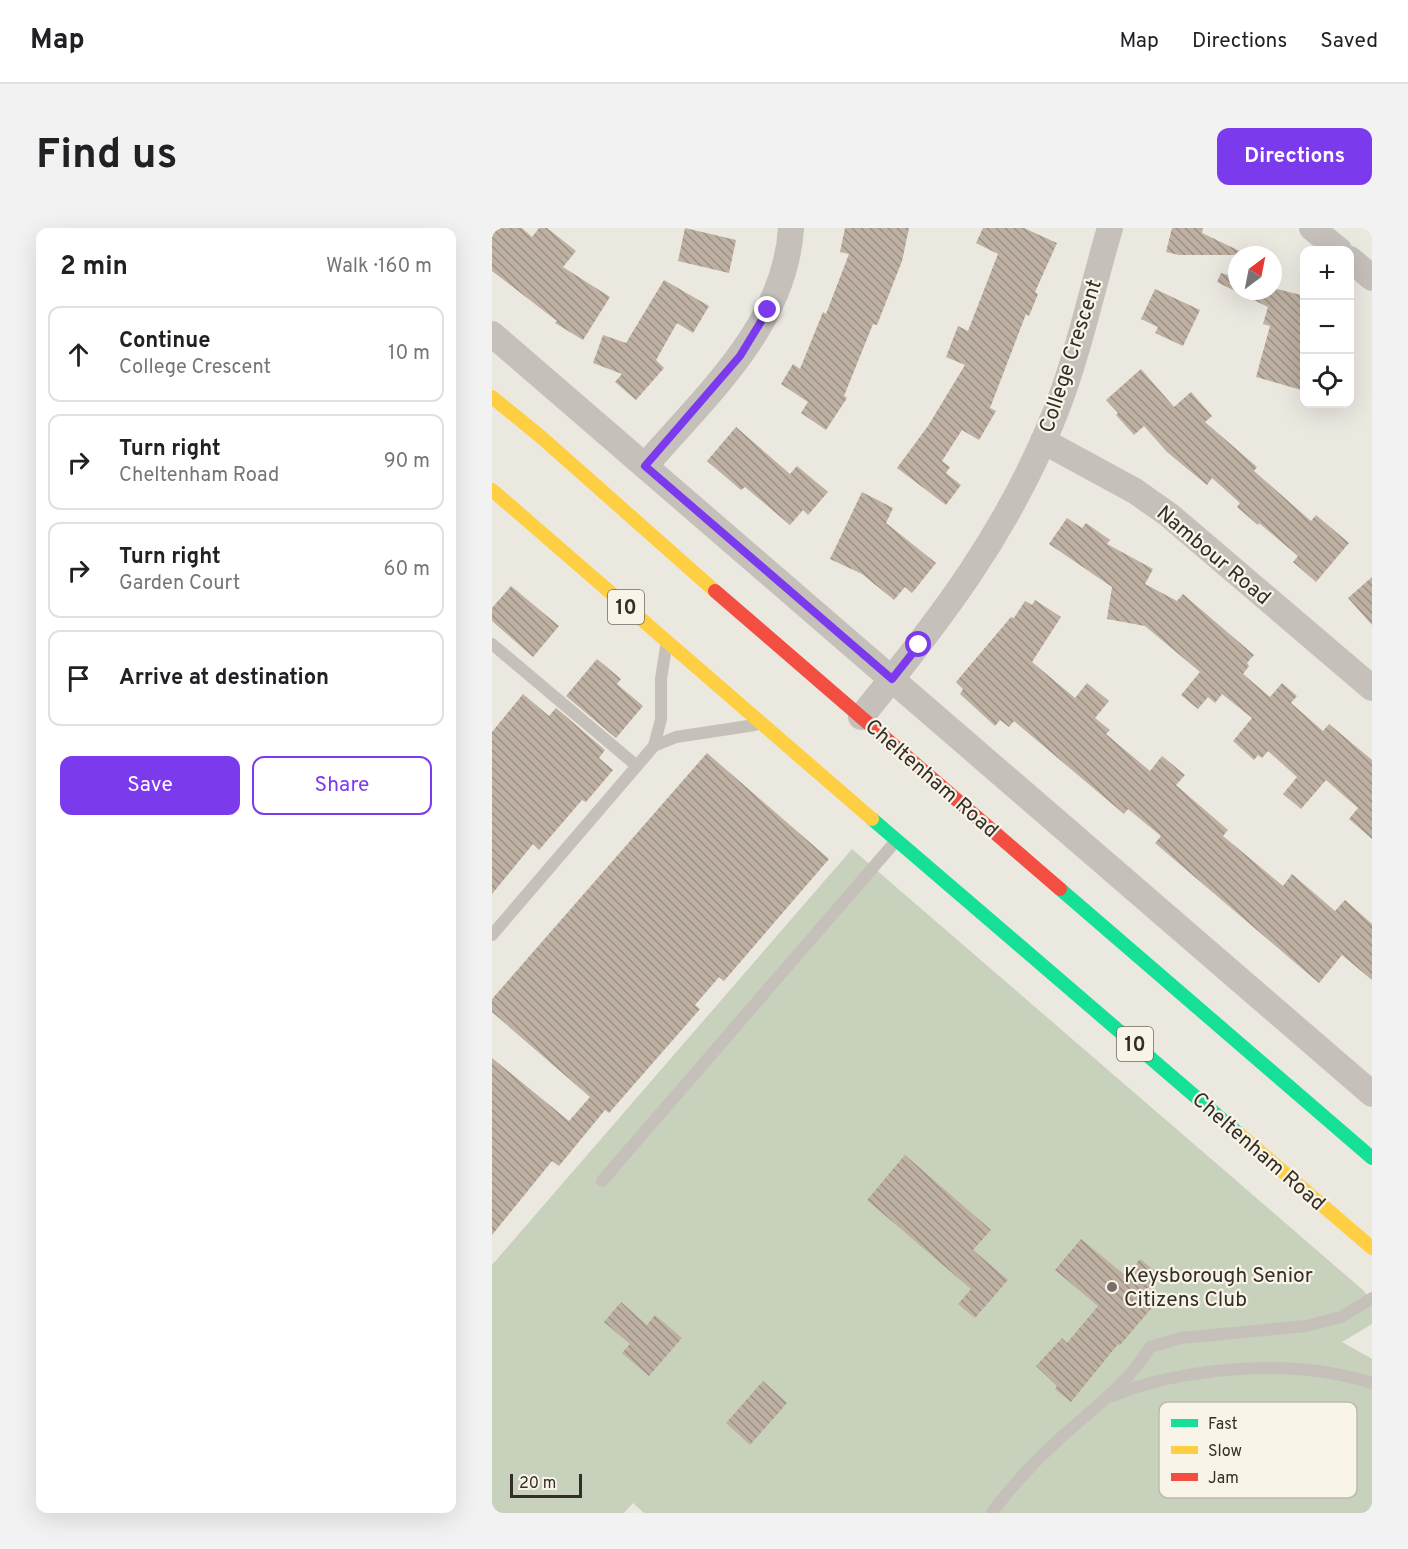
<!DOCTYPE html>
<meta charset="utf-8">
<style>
:root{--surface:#fff;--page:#f2f2f2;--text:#202124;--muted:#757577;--line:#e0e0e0;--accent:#7c3aed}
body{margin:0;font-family:Overpass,sans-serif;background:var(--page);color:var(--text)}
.controls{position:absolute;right:18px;top:18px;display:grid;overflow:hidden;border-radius:12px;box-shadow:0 6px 24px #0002}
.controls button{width:54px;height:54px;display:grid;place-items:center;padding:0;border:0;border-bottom:2px solid var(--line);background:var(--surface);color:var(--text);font:30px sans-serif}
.compass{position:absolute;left:736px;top:18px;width:54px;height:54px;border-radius:50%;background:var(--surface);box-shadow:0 6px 24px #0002;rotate:32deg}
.scale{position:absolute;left:18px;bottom:15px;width:72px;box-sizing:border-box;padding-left:6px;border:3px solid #352e28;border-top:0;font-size:16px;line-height:21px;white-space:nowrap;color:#352e28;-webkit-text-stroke:4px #f8f4e7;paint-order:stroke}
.stop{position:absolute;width:18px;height:18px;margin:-14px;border:4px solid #7c3aed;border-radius:50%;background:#fff}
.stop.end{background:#7c3aed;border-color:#fff;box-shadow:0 2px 6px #0008}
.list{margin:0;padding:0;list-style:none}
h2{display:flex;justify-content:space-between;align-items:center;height:78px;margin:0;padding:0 24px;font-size:26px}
h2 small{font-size:20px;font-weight:400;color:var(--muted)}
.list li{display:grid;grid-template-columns:39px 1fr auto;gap:18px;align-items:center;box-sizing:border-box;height:96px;margin:0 12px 12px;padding:0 12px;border:2px solid var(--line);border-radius:12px}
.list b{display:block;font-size:22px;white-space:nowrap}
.list p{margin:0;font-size:20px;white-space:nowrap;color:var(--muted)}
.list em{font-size:20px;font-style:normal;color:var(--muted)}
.actions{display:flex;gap:12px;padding:18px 24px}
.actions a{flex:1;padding:14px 0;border:2px solid var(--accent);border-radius:12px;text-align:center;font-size:21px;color:var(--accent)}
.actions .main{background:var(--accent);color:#fff}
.icon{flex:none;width:33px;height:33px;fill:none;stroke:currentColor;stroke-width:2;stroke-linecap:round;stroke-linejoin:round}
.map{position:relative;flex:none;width:880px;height:1285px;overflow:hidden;border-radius:12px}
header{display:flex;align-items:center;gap:36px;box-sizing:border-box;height:84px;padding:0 30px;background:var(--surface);border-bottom:2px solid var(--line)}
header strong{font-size:28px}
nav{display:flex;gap:33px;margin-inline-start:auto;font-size:21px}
.intro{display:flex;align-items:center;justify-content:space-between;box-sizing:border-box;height:144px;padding:0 36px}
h1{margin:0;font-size:42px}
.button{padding:15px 27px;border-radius:12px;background:var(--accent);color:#fff;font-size:21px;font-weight:700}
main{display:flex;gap:36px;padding:0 36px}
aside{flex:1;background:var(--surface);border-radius:12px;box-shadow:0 6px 24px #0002}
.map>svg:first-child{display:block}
.pitch{fill:#c8d1bb}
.building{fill:url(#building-back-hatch)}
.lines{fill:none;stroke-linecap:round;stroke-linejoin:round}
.lane{stroke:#c5c0b9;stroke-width:12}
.street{stroke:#c5c0b9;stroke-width:26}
.fast{stroke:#16e098;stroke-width:14}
.slow{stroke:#ffcf43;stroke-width:14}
.jam{stroke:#f24e42;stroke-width:14}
.route{stroke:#7c3aed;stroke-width:8}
.poi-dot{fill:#756f68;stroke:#f8f4e7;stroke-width:2}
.labels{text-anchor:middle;stroke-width:4.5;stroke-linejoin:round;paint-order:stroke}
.shield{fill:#f8f4e7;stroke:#706961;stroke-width:1.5}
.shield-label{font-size:20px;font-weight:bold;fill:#352e28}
.street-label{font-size:21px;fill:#352e28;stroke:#f8f4e7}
.poi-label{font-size:21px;fill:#352e28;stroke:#f8f4e7;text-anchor:start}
.key{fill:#f8f4e7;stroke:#beb9ae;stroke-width:1.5}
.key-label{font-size:16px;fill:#352e28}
</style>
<header>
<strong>Map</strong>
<nav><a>Map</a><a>Directions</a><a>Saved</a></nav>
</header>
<div class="intro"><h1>Find us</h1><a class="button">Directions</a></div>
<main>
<aside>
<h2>2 min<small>Walk · 160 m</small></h2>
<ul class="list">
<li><svg class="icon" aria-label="ahead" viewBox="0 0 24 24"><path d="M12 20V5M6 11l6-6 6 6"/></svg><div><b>Continue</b><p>College Crescent</p></div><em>10 m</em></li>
<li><svg class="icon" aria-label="right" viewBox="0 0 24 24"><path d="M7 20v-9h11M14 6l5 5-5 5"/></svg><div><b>Turn right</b><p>Cheltenham Road</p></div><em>90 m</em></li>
<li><svg class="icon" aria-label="right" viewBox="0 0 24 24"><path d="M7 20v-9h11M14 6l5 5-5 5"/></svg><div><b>Turn right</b><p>Garden Court</p></div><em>60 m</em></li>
<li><svg class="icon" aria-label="arrive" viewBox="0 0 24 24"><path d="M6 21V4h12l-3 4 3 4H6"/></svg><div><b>Arrive at destination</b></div></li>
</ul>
<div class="actions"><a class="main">Save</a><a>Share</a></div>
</aside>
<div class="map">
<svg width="880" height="1285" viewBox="0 0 880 1285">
<defs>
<pattern id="building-back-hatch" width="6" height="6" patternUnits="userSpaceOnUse" patternTransform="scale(1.5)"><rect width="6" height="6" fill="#beb0a2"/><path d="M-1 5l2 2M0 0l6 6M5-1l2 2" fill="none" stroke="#9b9084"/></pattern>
</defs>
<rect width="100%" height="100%" fill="#ebe8e0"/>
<path class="pitch" d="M360,621L872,1063L880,1075V1096L850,1114L880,1131V1285H152L141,1275L132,1285H0V1037Z"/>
<g class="building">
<path d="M0,0H30L40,9L47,0H55L84,23L71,39L118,69L91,112L63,95L65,93L0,43Z"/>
<path d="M193,0L244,12L237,45L186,33Z"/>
<path d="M353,0H417L410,33L385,97L381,96L352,168L355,170L334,202L309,185L316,174L289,156L301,136L308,141L331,84L334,86L357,26L348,24Z"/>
<path d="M491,0H532L565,15L543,64L546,66L537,88L534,86L498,180L504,183L487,212L470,202L450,233L458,239L454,245L469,257L454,277L405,240L436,198L473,137L454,129L466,98L476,103L506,26L484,15Z"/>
<path d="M680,0H711L710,5L756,27H687L674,24Z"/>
<path d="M729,45L745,50V63H781V60L813,68V163L764,149L778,98L771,96L776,79L725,54Z"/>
<path d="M172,52L217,78L201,105L185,95L164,132L172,140L144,172L123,154L130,146L101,135L111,107L134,115Z"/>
<path d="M663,61L708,82L691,118L663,105L666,99L649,91Z"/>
<path d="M649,141L682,179L699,164L720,188L713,194L765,239L762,243L819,293L824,287L857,315L824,354L801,334L806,328L767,295L766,297L745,279L748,275L720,250L715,257L675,224L652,198L642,207L624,187L626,185L614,172Z"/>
<path d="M244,199L298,246L305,238L336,264L316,287L311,282L298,297L253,259L249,262L215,233Z"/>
<path d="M370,264L401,280L394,295L444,335L420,365L413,359L402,372L370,346L338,331Z"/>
<path d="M575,290L590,300L594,295L618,312L615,316L661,341L653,356L685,373L691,366L762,427L755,435L757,438L751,446L778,469L790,455L805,468L799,475L831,503L837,496L880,532V611L857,591L866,580L834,552L809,581L791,566L805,549L776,523L770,530L766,527L762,532L741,513L760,490L730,466L723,475L716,469L706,481L689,467L708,444L653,398L615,391L620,359L557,316Z"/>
<path d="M880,349V397L856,370Z"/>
<path d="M19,358L67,398L41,429L0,393V380Z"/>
<path d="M543,372L569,389L540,434L583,470L595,455L617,473L603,490L618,502L614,506L658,543L670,528L693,547L684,557L736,602L731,608L791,658L800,646L843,683L853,672L880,696V752L850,727L827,755L663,615L669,608L636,581L632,586L522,493L517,499L508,492L503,498L468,466L471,461L464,454L519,389L522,390L533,373L540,377Z"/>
<path d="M105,431L129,451L125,456L151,478L124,510L74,468Z"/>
<path d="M31,466L57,488L64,480L113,522L107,530L121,542L94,574L90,572L47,622L41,616L0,666V504Z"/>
<path d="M215,525L337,631L232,753L227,749L203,777L208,781L117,885L113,882L67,938L60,933L0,1007V830L77,893L98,869L0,784V771Z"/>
<path d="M413,927L499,1002L481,1022L516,1052L483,1090L466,1076L479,1061L375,972Z"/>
<path d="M589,1011L634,1048L648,1031L668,1047L652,1065L664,1075L628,1117L626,1116L579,1174L563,1161L565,1158L544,1138L570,1110L575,1115L606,1078L563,1042Z"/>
<path d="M129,1074L155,1097L163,1087L190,1110L157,1148L130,1125L138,1116L112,1094Z"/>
<path d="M271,1153L295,1175L258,1217L234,1195Z"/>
</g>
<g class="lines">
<g class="lane">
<path d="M0,416L145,538"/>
<path d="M162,518L169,491V451L174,419"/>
<path d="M0,707L162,518L184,509L263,497"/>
<path d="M110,953L403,614"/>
<path d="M622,1168C637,1160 654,1156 670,1152C738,1137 813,1134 880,1155"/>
<path d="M500,1285C521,1255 548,1228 575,1204C606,1177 637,1154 658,1119L689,1110L814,1098L849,1089L880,1070"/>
</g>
<g class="street">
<path d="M820,0L847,22"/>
<path d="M858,31L880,50"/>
<path d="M0,106L880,866"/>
<path d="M551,213L643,263L677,287L880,460"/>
<path d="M153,238C213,168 293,98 299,0"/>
<path d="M369,489C449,391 517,302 564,183C587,124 600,61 618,0"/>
</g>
<g class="fast">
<path d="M380,591L747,906"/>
<path d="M568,661L880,930"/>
</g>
<g class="slow">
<path d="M0,169L49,209L223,363"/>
<path d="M0,262L380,591"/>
<path d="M747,906L880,1020"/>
</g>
<path class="jam" d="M223,363L568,661"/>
</g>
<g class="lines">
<path class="route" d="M276,82L248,128L153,238L400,451L427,417"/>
</g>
<circle class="poi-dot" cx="620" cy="1059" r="6"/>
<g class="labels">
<g class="shield">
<rect x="116" y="362" width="36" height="34" rx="4.5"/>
<rect x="625" y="799" width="36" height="34" rx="4.5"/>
</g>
<g class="shield-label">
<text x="134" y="386">10</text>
<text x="643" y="823">10</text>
</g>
<g class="street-label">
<text transform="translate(578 128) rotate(-72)" y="7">College Crescent</text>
<text transform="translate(722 327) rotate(40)" y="7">Nambour Road</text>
<text transform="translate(440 550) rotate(41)" y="7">Cheltenham Road</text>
<text transform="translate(767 923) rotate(41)" y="7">Cheltenham Road</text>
</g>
<g class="poi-label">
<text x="632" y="1054">Keysborough Senior<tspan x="632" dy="24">Citizens Club</tspan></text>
</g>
</g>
<rect x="667" y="1174" width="198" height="96" rx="9" class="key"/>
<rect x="679" y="1191" width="27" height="8" fill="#16e098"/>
<rect x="679" y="1218" width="27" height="8" fill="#ffcf43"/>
<rect x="679" y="1245" width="27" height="8" fill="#f24e42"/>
<g class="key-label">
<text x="716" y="1201">Fast</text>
<text x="716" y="1228">Slow</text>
<text x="716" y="1255">Jam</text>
</g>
</svg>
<div class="controls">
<button>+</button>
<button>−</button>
<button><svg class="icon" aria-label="locate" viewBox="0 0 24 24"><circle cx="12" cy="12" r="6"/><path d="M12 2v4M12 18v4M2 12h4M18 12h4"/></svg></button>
</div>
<svg class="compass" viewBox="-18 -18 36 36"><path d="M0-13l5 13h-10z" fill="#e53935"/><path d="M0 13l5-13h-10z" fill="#757577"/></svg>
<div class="scale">20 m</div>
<div class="stop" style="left:427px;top:417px"></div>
<div class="stop end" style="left:276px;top:82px"></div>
</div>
</main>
